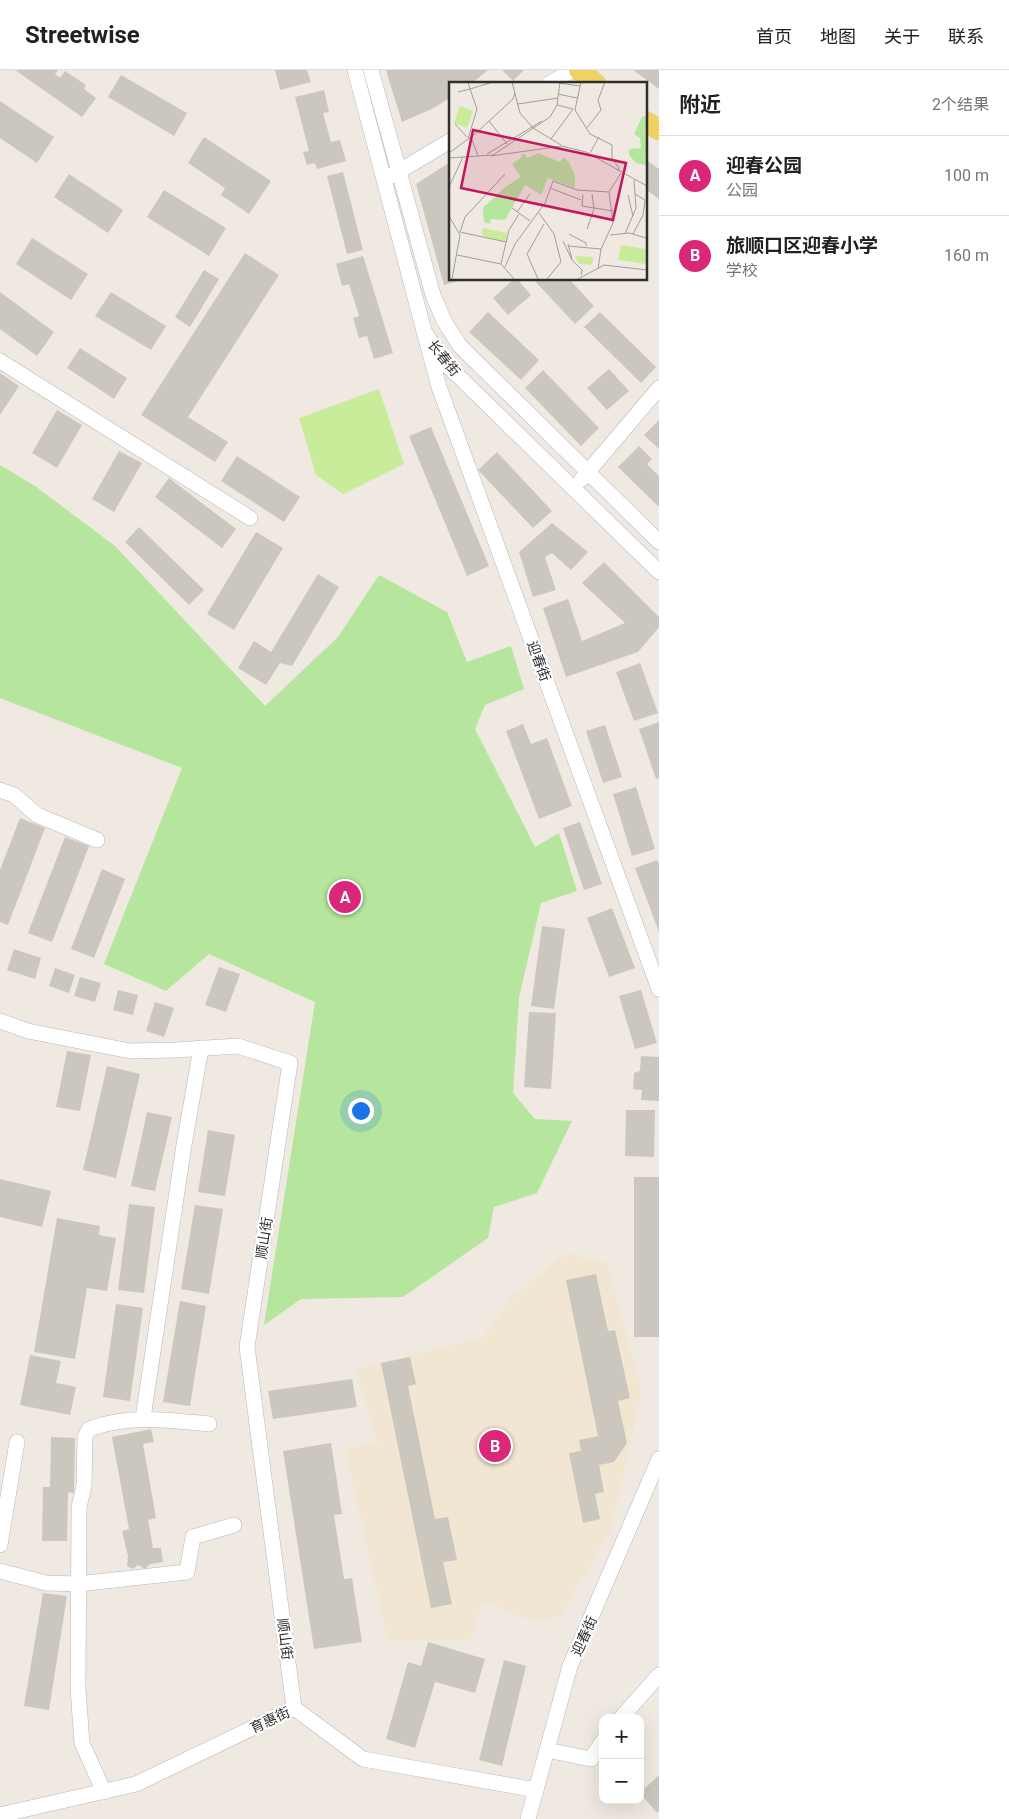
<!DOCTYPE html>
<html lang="zh">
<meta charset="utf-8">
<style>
:root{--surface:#fff;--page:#f2f2f2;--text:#202124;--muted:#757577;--line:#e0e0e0;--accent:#db2777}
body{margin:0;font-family:Roboto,"Noto Sans SC",sans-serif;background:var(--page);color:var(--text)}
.controls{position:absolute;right:15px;bottom:15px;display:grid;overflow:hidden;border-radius:10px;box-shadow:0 5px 20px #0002}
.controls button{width:45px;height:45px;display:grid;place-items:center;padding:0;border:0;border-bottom:1px solid var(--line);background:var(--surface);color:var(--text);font:25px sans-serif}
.you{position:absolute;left:360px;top:1040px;width:18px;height:18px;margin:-12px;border:4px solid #fff;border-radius:50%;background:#1a73e8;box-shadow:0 0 0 8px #1a73e833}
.badge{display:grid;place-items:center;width:32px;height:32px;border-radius:50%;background:var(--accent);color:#fff;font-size:16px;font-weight:700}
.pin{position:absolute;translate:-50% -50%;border:2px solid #fff;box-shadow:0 1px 5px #0006}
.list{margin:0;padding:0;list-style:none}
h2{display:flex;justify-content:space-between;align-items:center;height:65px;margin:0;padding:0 20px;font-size:21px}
h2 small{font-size:16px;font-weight:400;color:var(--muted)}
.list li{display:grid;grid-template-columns:32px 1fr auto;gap:15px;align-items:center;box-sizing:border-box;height:80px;padding:0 20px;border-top:1px solid var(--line)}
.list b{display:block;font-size:19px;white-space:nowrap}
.list p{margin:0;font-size:16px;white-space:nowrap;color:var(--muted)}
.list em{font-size:16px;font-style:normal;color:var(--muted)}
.map{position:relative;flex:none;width:659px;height:1749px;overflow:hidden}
header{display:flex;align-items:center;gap:30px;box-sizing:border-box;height:70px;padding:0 25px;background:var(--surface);border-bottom:1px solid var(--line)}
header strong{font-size:24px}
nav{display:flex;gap:28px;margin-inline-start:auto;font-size:18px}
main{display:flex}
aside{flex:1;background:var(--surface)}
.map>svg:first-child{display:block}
.education{fill:#f0e6d1}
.green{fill:#b6e59e}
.pitch{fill:#c9ec9a}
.building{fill:#cbc7bf}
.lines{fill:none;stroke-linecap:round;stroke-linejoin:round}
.minor-casing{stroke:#b4b7c1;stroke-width:16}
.major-casing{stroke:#c9c9c9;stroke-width:21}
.minor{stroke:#fff;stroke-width:15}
.major{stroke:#f2d163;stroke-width:20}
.labels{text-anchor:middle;stroke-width:4.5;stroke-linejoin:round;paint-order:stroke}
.street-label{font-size:14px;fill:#2e2e2e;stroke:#fff}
.inset-road{fill:none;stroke:#a29e99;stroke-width:1}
.view{fill:#c2185b;fill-opacity:0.15;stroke:#c2185b;stroke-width:2.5}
.inset-edge{fill:none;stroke:#2e2e2e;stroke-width:2.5}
</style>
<header>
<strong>Streetwise</strong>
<nav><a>首页</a><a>地图</a><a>关于</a><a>联系</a></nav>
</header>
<main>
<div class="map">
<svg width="659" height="1749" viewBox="0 0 659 1749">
<rect width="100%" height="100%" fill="#efe9e1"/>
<path class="education" d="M566,1183L607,1193L642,1321L611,1461L560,1547L529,1550L482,1531L471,1570L388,1571L345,1379L377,1373L356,1299L483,1267L511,1228Z"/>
<path class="green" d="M0,395L35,416L115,476L265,636L338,567L379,505L447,542L467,592L511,576L524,619L485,635L475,659L535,777L559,763L577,821L541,833L519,928L513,1023L535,1049L572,1051L537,1123L494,1137L488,1168L403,1227L301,1229L264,1255L315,932L209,884L166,921L104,894L182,698L0,628Z"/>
<path class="pitch" d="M379,319L404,394L343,424L316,405L299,348Z"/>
<g class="building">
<path d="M15,0H58L55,4L60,8L65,1L86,15L84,19L96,28L82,47Z"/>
<path d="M275,0H307L311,12L280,20Z"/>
<path d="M386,0H488L471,14H450V28L432,39L402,52Z"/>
<path d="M502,0H524L513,11Z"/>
<path d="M633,0H659V19Z"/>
<path d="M121,5L187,43L174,66L108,27Z"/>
<path d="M324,20L329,42L323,43L331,72L340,70L346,91L317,99L315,93L307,95L303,82L309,81L295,27Z"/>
<path d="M0,31L54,67L37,93L0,68Z"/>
<path d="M204,67L271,111L249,144L221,125L225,118L188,93Z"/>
<path d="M645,89L659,99V129L645,119Z"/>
<path d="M450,92V209H466L444,215L416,114Z"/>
<path d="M343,102L363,180L347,184L327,106Z"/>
<path d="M69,104L123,140L108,163L54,127Z"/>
<path d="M164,120L226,158L209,186L147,147Z"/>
<path d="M32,168L88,204L71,230L16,194Z"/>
<path d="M245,183L279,205L188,347L228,372L215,392L141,345Z"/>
<path d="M363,186L393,283L374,289L367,266L359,268L353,248L359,246L349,214L342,216L336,194Z"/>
<path d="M204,200L219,209L190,257L175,247Z"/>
<path d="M514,209H517L531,225L508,245L493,228Z"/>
<path d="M533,209H569L594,236L575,254Z"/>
<path d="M0,222L54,262L37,286L0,259Z"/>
<path d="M111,222L166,256L151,280L95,246Z"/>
<path d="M488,242L539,290L521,310L469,262Z"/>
<path d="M600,242L656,297L641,313L584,257Z"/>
<path d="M80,278L127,308L114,329L67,298Z"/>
<path d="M609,299L629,321L607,340L587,318Z"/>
<path d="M543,300L599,358L581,376L525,318Z"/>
<path d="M0,303L19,316L0,345Z"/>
<path d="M57,340L82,355L57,398L32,383Z"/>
<path d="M659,350V379L644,365Z"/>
<path d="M431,357L489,496L467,506L409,366Z"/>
<path d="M639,376L652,389L647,394L659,406V437L618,397Z"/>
<path d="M119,381L142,393L114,442L92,429Z"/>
<path d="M497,382L552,441L533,458L478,400Z"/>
<path d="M237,386L300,427L284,452L221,411Z"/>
<path d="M169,408L236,459L222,478L155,427Z"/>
<path d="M552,453L588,482L571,500L552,483L545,487L556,520L533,527L519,482Z"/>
<path d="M139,457L204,520L189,535L125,472Z"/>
<path d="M256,462L283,478L234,560L207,544Z"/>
<path d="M604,492L659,547V557L638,582L566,607L543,538L568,529L582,571L625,553L582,513Z"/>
<path d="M318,504L339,517L292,596L280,593L266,615L238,598L254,571L271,582Z"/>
<path d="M640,593L658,643L634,651L616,602Z"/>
<path d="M659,652V708L656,709L639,659Z"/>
<path d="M523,654L531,674L547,668L572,736L539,749L506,661Z"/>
<path d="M605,655L622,707L603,713L586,661Z"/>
<path d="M636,717L655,779L632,786L613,724Z"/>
<path d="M20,748L45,758L8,855L0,852V800Z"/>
<path d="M580,752L602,814L584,820L563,758Z"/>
<path d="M65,767L89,776L52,872L28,863Z"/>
<path d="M657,790L659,794V862L635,798Z"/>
<path d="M102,799L125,809L94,888L71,879Z"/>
<path d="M612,838L635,898L609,907L587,848Z"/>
<path d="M542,856L565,859L554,939L531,936Z"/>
<path d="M14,879L41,888L35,909L7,900Z"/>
<path d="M219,897L240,904L226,942L205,935Z"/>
<path d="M55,898L75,905L69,923L49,916Z"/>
<path d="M80,907L101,913L95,932L74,926Z"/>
<path d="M118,920L138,925L133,945L113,940Z"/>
<path d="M641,920L657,973L635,979L619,926Z"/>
<path d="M155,932L174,938L164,967L146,961Z"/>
<path d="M529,942L556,943L551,1019L524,1017Z"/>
<path d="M67,981L91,985L80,1041L56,1037Z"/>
<path d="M641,986L659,987V1031L641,1030L642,1020L633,1019L634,1003L640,1001Z"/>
<path d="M107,996L140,1004L116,1108L83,1100Z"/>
<path d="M626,1040H655L654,1087L625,1086Z"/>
<path d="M147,1042L172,1047L155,1121L131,1116Z"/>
<path d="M208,1060L235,1065L225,1126L198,1122Z"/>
<rect x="634" y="1107" width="25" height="160"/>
<path d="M0,1109L51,1121L42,1157L0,1147Z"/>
<path d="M129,1134L155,1137L144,1223L118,1220Z"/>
<path d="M195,1135L223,1139L209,1224L181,1219Z"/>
<path d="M57,1148L100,1156L99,1165L116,1168L107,1221L87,1218L75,1289L34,1282Z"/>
<path d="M596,1204L608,1261L615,1260L630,1328L618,1331L627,1373L614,1392L599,1395L604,1422L595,1424L600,1449L583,1453L569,1383L581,1381L579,1370L598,1366L566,1210Z"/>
<path d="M180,1231L206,1236L190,1336L163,1332Z"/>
<path d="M116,1234L143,1238L130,1331L103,1327Z"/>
<path d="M30,1285L61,1291L56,1313L76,1317L70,1345L20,1335Z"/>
<path d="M410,1287L416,1314L408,1316L435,1449L448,1447L457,1490L443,1492L452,1534L431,1538L381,1293Z"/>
<path d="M352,1309L357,1337L273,1349L268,1321Z"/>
<path d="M151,1359L154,1372L143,1374L156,1448L148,1450L153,1478H161L163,1492L150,1494L145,1499L138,1495L133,1499L127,1496L128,1486L122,1461L129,1459L112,1367Z"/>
<path d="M51,1367L75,1368L74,1423L68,1422L67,1471H42L43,1417H50Z"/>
<path d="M331,1373L342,1444L334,1445L344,1509L352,1508L362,1572L314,1579L283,1381Z"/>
<path d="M43,1523L67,1526L49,1640L24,1636Z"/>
<path d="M428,1572L485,1589L475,1623L435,1612L415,1678L386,1669L408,1592L421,1596Z"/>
<path d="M504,1590L526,1596L502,1696L479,1690Z"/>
<path d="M659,1705V1740L657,1743L640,1723Z"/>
</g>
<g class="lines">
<defs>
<g id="minor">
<path d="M355,0L424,261L445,293L659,502"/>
<path d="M371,0L433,225L444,251L460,276L659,472"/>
<path d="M549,14L572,0"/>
<path d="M391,106L450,71"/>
<path d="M424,261L439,317L659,919"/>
<path d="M0,291L250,448"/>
<path d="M581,410L659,318"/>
<path d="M0,720L14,725L37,745L97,770"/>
<path d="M0,951L28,961L130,981L175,980L238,976L290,993L247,1277L294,1638"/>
<path d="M143,1348L184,1075L201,978"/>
<path d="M0,1475L17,1372"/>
<path d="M0,1501L46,1513L78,1514L187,1502L193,1467L234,1455"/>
<path d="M621,1648L659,1605"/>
<path d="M547,1680L591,1689L603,1671"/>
<path d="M104,1722L82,1673L78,1619L79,1437L84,1416L85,1367L89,1359C129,1344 168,1350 209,1354"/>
<path d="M0,1745L136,1714L294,1638L363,1689L536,1720"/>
<path d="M528,1749L570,1596L659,1389"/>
</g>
<g id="major">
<path d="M579,0L596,14"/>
<path d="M645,51L659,60"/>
</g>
</defs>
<use href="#minor" class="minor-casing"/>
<use href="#major" class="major-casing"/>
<use href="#minor" class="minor"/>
<use href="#major" class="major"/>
</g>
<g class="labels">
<g class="street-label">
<text transform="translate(444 288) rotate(51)" y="5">长春街</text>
<text transform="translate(539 591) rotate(70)" y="5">迎春街</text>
<text transform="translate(264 1168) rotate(-81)" y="5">顺山街</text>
<text transform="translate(584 1566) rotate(-66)" y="5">迎春街</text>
<text transform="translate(285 1569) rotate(83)" y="5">顺山街</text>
<text transform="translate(270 1650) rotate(-25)" y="5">育惠街</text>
</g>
</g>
<g transform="translate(449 12)">
<rect width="198" height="198" fill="#efe9e1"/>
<path d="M197,34H198L197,83L187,81L180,73V67L192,66L191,56L185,52L193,35ZM89,71L111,80L114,75L120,80L126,93V106L99,96L92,113L76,103L56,138L42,137L41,142L35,140L34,126L56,105L72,95L63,82L72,76V72H76L78,76Z" fill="#b6e59e"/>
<path d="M11,24L24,29L18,46L5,41ZM34,146L58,151L56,160L37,155L33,152ZM172,163L197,167V182L169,178ZM126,174L144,175L143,183L130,182Z" fill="#c9ec9a"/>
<path class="inset-road" d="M63,0L71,31L84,46L112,63M110,1L131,4M9,10L21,7L19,0M109,12L128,16M69,22L109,16M108,23L124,27M126,28L141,52L163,63V76L170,86L169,89M126,28L132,0M40,39L58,62M6,42L18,55M137,47L152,28L149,18L156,0M22,55L29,74M19,57L28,27L21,7L44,0M102,57L124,27M0,71L26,52L64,17L66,11M141,71L150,55M38,72L93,39M42,74L113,64L137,70L198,104M0,76L44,73L101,35L108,23L111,0M56,92L16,135L11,150L57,160M0,105L14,75M101,106L132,118M134,113L133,124L164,129M179,113L184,134M63,126L81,139M68,130L81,112M90,131L105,152L112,180L98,197M0,134L11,153L3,197M138,147L145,127L143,112M120,152L137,161V164M176,152L187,126L185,98M184,152L194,133L196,118L186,112M161,153L180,151L197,156M114,159L123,178L133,188L132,193M119,162L123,177M119,164L152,167M8,173L52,182L65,197M52,182L60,148L70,132M56,185L66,162L96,121L104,99L128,108L160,110M149,187L152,167L164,141L160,110L172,91M89,197L78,172L95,142M129,197L155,183L198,188"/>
<path class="view" d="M24,48L177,81L164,138L12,106Z"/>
<rect width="198" height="198" class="inset-edge"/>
</g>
</svg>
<div class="controls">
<button>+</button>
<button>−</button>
</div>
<div class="you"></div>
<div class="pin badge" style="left:345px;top:827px">A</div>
<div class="pin badge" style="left:495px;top:1376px">B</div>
</div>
<aside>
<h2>附近<small>2个结果</small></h2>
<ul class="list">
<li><span class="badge">A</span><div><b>迎春公园</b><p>公园</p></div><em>100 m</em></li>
<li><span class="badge">B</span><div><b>旅顺口区迎春小学</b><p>学校</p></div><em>160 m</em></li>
</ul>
</aside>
</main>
